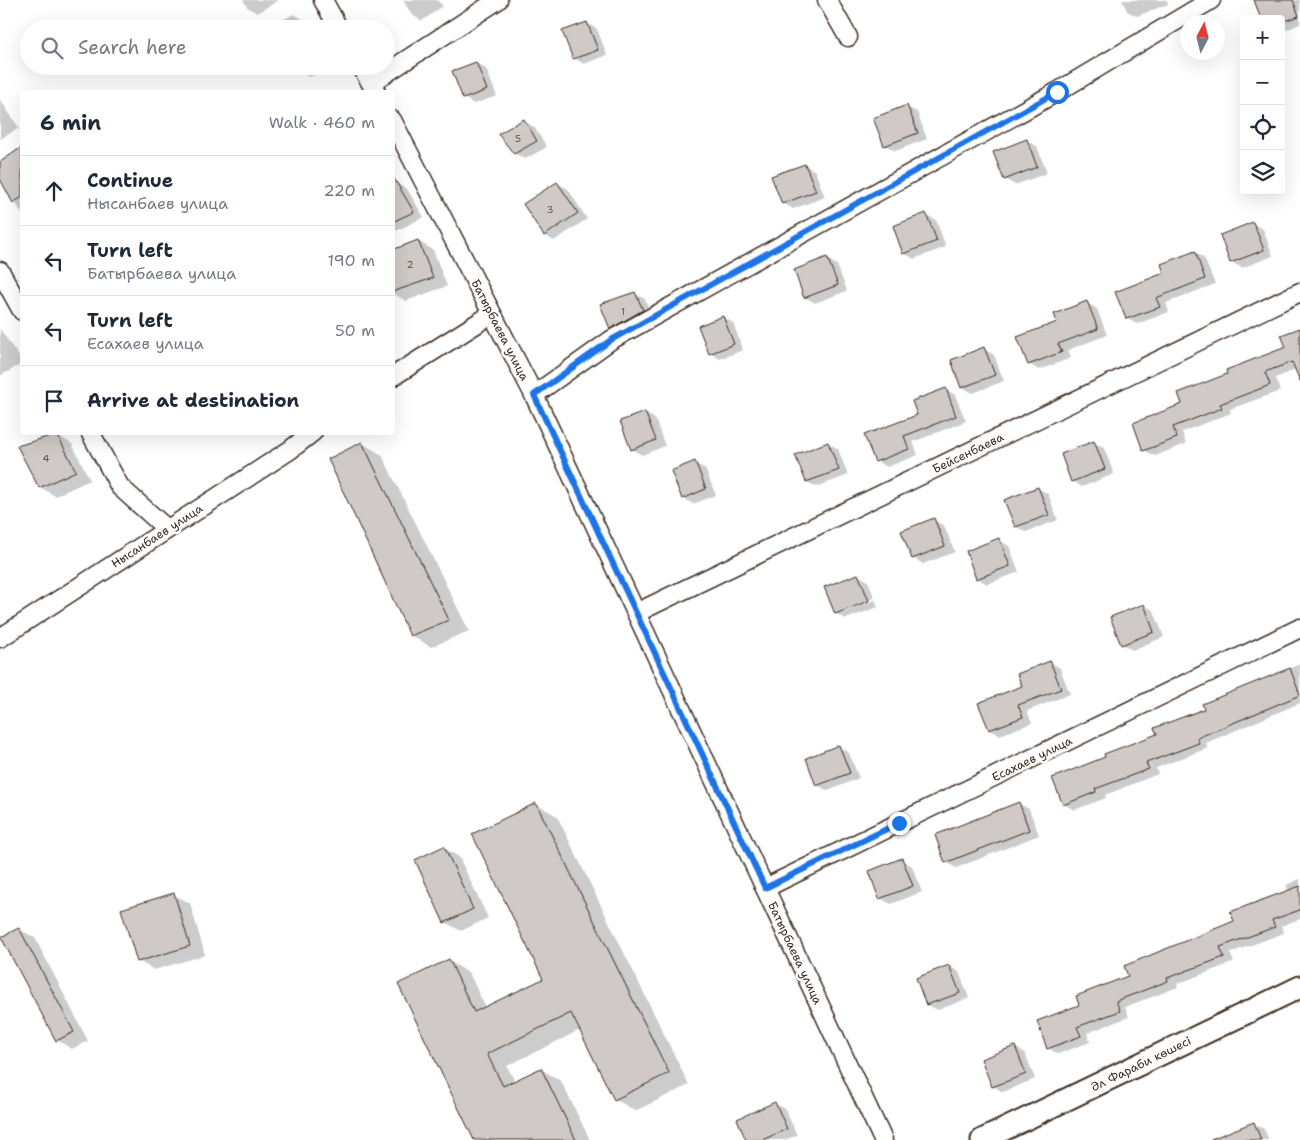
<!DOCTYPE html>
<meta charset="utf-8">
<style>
:root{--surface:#fff;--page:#f6f6f7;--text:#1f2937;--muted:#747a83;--line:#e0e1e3}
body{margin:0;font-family:"Shantell Sans",sans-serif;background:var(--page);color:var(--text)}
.controls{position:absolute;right:15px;top:15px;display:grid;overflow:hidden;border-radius:5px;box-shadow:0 5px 20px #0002}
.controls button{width:45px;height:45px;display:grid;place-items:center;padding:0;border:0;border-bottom:1px solid var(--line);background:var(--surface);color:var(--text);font:25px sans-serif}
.compass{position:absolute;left:1180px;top:15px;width:45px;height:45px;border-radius:50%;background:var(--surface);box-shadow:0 5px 20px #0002;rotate:7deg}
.stop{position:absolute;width:15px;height:15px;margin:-11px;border:4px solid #1a73e8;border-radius:50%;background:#fff}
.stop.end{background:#1a73e8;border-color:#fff;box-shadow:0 1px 5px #0008}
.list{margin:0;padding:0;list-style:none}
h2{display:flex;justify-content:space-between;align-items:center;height:65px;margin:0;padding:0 20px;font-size:21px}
h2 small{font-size:16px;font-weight:400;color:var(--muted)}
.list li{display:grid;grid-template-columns:32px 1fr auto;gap:15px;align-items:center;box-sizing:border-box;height:70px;padding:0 20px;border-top:1px solid var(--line)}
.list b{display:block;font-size:19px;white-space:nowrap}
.list p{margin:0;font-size:16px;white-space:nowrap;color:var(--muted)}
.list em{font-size:16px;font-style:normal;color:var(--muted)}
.icon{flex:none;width:28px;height:28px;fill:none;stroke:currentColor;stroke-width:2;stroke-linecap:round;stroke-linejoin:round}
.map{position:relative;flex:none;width:1300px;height:1140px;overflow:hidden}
.search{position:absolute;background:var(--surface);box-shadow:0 5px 20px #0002;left:20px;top:20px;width:375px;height:55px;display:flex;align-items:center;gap:12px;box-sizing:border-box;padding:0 18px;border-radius:28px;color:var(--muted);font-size:19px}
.panel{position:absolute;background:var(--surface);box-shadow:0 5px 20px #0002;left:20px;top:90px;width:375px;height:345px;border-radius:5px}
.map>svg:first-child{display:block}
.shadow{fill:#0003;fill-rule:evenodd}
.building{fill:#cfcac7;stroke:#3b2a1e}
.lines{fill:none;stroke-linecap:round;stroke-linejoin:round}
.minor-casing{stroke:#3b2a1e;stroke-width:21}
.tertiary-casing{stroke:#3b2a1e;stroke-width:25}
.minor{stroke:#fff;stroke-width:18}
.tertiary{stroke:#fff;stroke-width:21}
.route{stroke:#1a73e8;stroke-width:6}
.labels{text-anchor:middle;stroke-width:5;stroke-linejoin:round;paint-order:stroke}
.number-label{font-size:10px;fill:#605248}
.street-label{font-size:12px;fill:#3b2a1e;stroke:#fff}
</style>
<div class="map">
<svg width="1300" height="1140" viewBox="0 0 1300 1140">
<rect width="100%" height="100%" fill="#fff"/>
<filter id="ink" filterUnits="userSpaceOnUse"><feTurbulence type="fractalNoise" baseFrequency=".02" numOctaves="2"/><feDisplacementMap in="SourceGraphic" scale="10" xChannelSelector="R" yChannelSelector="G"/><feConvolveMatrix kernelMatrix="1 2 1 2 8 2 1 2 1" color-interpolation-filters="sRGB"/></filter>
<g filter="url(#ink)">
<g class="shadow">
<path d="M243,0H279L257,13L247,7Z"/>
<path d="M403,0H437L443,6L422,21L412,15Z"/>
<path d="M1122,0H1167L1168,4L1137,16L1127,11Z"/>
<path d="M1261,0H1300V24L1281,32V19Z"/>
<path d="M294,14L304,20L310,29H281L278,22Z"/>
<path d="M587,23L597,29L607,55L584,64L574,58Z"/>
<path d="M476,63L486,69L497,96L474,104L464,98Z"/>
<path d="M297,66H333L334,67L309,77L299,71Z"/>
<path d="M0,99L19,128L0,139Z"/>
<path d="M907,107L917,112L927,139L895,151L885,145Z"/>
<path d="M524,121L534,127L547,147L525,159L514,153Z"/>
<path d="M1027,141L1037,146L1047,173L1015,185L1005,179Z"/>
<path d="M22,149V214L0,176V163Z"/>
<path d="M805,165L815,171L825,197L793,209L783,203Z"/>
<path d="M396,183L407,189L424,217L392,233V185Z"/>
<path d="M557,183L568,189L587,219L554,241L544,235Z"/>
<path d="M926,215L936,220L946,247L914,259L904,253Z"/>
<path d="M1253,224L1263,229L1273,256L1242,268L1231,262Z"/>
<path d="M418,241L433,250L447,286L406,301L392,293V251Z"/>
<path d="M1194,252L1204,258L1215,284L1166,303L1169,312L1137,324L1127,319Z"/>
<path d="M827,259L837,265L847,291L815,303L805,297Z"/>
<path d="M635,294L645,299L652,316L621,333L611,328Z"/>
<path d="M1087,303L1097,309L1107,335L1068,350L1071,358L1039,370L1029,364L1058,323Z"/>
<path d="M723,317L733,323L743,350L720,359L710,353Z"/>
<path d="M0,329L22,361V364L0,376Z"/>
<path d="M1300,329V368L1275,378L1280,391L1230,409L1231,413L1182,432L1186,444L1155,456L1144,450L1184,405L1229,374L1287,348Z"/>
<path d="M984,349L994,355L1004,381L973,393L962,387Z"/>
<path d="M945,389L955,395L966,421L913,442L918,455L887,467L876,461L866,436L919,415Z"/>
<path d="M645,413L655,419L665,446L642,455L632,449Z"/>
<path d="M57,435L72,444L90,480L55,496L40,487Z"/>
<path d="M1094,442L1104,448L1114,474L1082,487L1072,481Z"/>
<path d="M362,443L382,455L469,631L431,647L410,635Z"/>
<path d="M828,443L838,449L848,475L817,487L807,482Z"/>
<path d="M695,463L705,469L716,495L693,504L683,498Z"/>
<path d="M1038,488L1048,494L1058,520L1026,532L1016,527Z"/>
<path d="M934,520L944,526L955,552L923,564L913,558Z"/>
<path d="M999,540L1009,546L1019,572L987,584L977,578Z"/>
<path d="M858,575L868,581L878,607L846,619L836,614ZM874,598L875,600L841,613V611Z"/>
<path d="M1144,605L1154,611L1164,637L1132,650L1122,644Z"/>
<path d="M1050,662L1060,668L1070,694L1027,711L1032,723L1000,735L990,730L1023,687Z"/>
<path d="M1300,664V703L1206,743L1208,748L1156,768L1158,774L1105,795L1106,798L1074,810L1064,804L1158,735L1205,710L1203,705Z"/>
<path d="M839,747L849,753L859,778L828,791L817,785Z"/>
<path d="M1018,803L1029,809L1039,835L956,868L946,862Z"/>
<path d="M536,804L557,816L689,1085L635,1111L615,1099L580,1030L507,1066L515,1082L541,1069L561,1081L590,1140H476L449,961L469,973L486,1008L545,979Z"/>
<path d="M444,848L459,857L488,918L461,931L445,922Z"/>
<path d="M902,860L912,866L922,892L891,904L880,898Z"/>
<path d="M1300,879V919L1281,926L1284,933L1230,953L1234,962L1177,984L1178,987L1125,1007L1129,1017L1087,1033L1090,1042L1058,1054L1048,1048L1081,1006L1130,977L1235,922L1289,891L1286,885Z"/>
<path d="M174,895L190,903L205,955L154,970L138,961Z"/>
<path d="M19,929L35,938L88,1041L72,1049L57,1040Z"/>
<path d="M949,966L959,972L969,998L938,1010L927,1005L917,978Z"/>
<path d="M1015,1047L1025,1053L1035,1079L1003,1092L993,1086Z"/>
<path d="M775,1104L785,1109L797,1135L785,1140H748Z"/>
<path d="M1254,1124L1264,1129L1269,1140H1224Z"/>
</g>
<g class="building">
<path d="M1254,0H1293L1299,16L1281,22V19H1261Z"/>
<path d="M587,22L598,50L573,59L562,31Z"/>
<path d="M476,62L487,90L463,99L452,71Z"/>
<path d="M907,105L918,133L884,146L873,118Z"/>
<path d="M524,119L537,141L514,154L498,134Z"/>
<path d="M1027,139L1037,167L1004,180L993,152Z"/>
<path d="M22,147V197L13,203L0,179V162Z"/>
<path d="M805,164L816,191L782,204L771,176Z"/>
<path d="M392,175L414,212L392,222Z"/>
<path d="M557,182L578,213L544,236L523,204Z"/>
<path d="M926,213L937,241L903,254L893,226Z"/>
<path d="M1253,222L1264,250L1230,263L1220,235Z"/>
<path d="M418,240L433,278L392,292V250Z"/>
<path d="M1195,251L1205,279L1156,298L1160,307L1126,319L1115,292L1164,273L1161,264Z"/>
<path d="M827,257L838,285L804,298L794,270Z"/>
<path d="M635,292L643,310L610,329L600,304Z"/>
<path d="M1087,301L1098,329L1058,344L1062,352L1028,365L1017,337L1057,322L1054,314Z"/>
<path d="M723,316L734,344L709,354L698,326Z"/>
<path d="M1300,328V381L1292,362L1265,372L1270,385L1220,404L1222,408L1173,427L1177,438L1143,451L1133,423L1182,404L1178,393L1227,374L1226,370L1286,347L1281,335Z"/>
<path d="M984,347L995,375L961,388L951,360Z"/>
<path d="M946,388L956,416L904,436L909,449L875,462L864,435L917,415L912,401Z"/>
<path d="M645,412L656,440L631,450L620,421Z"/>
<path d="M57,434L76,471L39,488L17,446Z"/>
<path d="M1094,441L1105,469L1071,482L1061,454Z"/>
<path d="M362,442L449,620L410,636L328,459Z"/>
<path d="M828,442L839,470L806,482L795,455Z"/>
<path d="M695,461L706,489L682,499L671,471Z"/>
<path d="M1038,487L1049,515L1015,527L1004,500Z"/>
<path d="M934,518L945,546L912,559L901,531Z"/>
<path d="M999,538L1010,566L976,579L966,551Z"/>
<path d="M858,574L869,601L835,614L824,587Z"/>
<path d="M1144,604L1154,632L1121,645L1110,617Z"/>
<path d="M1050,661L1061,689L1018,705L1023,717L989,730L978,703L1022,686L1017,674Z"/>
<path d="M1290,668L1300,695L1197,738L1199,743L1146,763L1149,769L1095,789L1096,792L1063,805L1052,778L1105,757L1104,754L1157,734L1154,728L1204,709L1202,704Z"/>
<path d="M839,745L850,773L816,786L806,758Z"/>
<path d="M1019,802L1029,830L945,863L935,835Z"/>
<path d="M536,803L669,1073L614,1100L571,1013L487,1054L503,1086L541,1068L576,1140H474L398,984L449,959L474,1012L543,979L472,834Z"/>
<path d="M444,846L473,909L444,923L415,860Z"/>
<path d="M902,858L913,886L879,899L869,871Z"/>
<path d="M1300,886V910L1272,920L1275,927L1220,947L1224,957L1167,978L1168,981L1116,1001L1120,1011L1077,1027L1081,1036L1047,1049L1037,1021L1079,1005L1076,996L1128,976L1124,966L1234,921L1230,912Z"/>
<path d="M174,893L190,946L137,962L121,909Z"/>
<path d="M19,928L74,1032L56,1041L1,937Z"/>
<path d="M949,965L960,993L926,1005L916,978Z"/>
<path d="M1015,1046L1026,1074L992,1087L981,1059Z"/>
<path d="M775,1102L787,1129L762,1140H746L737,1119Z"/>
<path d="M1254,1122L1261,1140H1212L1211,1139Z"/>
</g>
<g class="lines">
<defs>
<g id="minor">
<path d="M323,0L339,29"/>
<path d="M827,0L848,37"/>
<path d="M361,66L376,92"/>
<path d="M371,83L498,0"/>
<path d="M392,120L534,395L883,1140"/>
<path d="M0,271L22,311"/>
<path d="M392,377L492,314"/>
<path d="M534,395L611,340L1057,92L1211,0"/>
<path d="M90,432L120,487L167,529"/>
<path d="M636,613L1300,292"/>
<path d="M0,638L290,450L313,432"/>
<path d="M765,888L1300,628"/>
</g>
<path id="tertiary" d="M982,1140L1300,987"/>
</defs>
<use href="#minor" class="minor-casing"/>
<use href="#tertiary" class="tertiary-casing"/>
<use href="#minor" class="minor"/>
<use href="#tertiary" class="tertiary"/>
</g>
</g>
<g class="lines" filter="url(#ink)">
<path class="route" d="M899,823L765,888L534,395L611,340L1057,92"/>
</g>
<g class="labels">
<g class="number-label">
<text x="518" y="142">5</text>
<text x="550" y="213">3</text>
<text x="410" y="268">2</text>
<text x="623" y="315">1</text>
<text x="46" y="462">4</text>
</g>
<g class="street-label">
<text transform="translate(500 330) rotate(63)" y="4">Батырбаева улица</text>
<text transform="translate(968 453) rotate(-26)" y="4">Бейсенбаева</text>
<text transform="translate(157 536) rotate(-33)" y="4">Нысанбаев улица</text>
<text transform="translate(1032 759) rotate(-26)" y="4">Есахаев улица</text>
<text transform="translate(795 953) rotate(65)" y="4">Батырбаева улица</text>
<text transform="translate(1141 1064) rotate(-26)" y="4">Әл Фараби көшесі</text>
</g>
</g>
</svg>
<div class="controls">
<button>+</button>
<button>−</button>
<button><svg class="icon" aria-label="locate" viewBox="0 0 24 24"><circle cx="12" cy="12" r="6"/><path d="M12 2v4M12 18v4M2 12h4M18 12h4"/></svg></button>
<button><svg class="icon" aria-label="layers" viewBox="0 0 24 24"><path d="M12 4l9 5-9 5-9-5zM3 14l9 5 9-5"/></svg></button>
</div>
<svg class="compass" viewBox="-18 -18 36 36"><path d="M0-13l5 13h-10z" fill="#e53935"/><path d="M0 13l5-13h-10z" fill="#747a83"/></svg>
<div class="stop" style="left:1057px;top:92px"></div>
<div class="stop end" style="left:899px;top:823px"></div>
<div class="search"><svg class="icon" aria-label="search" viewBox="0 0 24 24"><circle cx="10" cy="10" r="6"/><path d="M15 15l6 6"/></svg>Search here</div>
<section class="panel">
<h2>6 min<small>Walk · 460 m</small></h2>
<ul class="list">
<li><svg class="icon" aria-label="ahead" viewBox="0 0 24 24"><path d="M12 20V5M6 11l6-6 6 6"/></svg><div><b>Continue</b><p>Нысанбаев улица</p></div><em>220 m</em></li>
<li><svg class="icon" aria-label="left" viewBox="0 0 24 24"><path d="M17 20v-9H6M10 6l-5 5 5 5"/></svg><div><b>Turn left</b><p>Батырбаева улица</p></div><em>190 m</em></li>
<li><svg class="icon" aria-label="left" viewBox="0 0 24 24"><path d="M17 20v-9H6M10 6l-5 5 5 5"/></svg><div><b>Turn left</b><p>Есахаев улица</p></div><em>50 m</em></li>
<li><svg class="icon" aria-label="arrive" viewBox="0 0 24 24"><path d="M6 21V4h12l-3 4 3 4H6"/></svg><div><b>Arrive at destination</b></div></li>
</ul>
</section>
</div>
